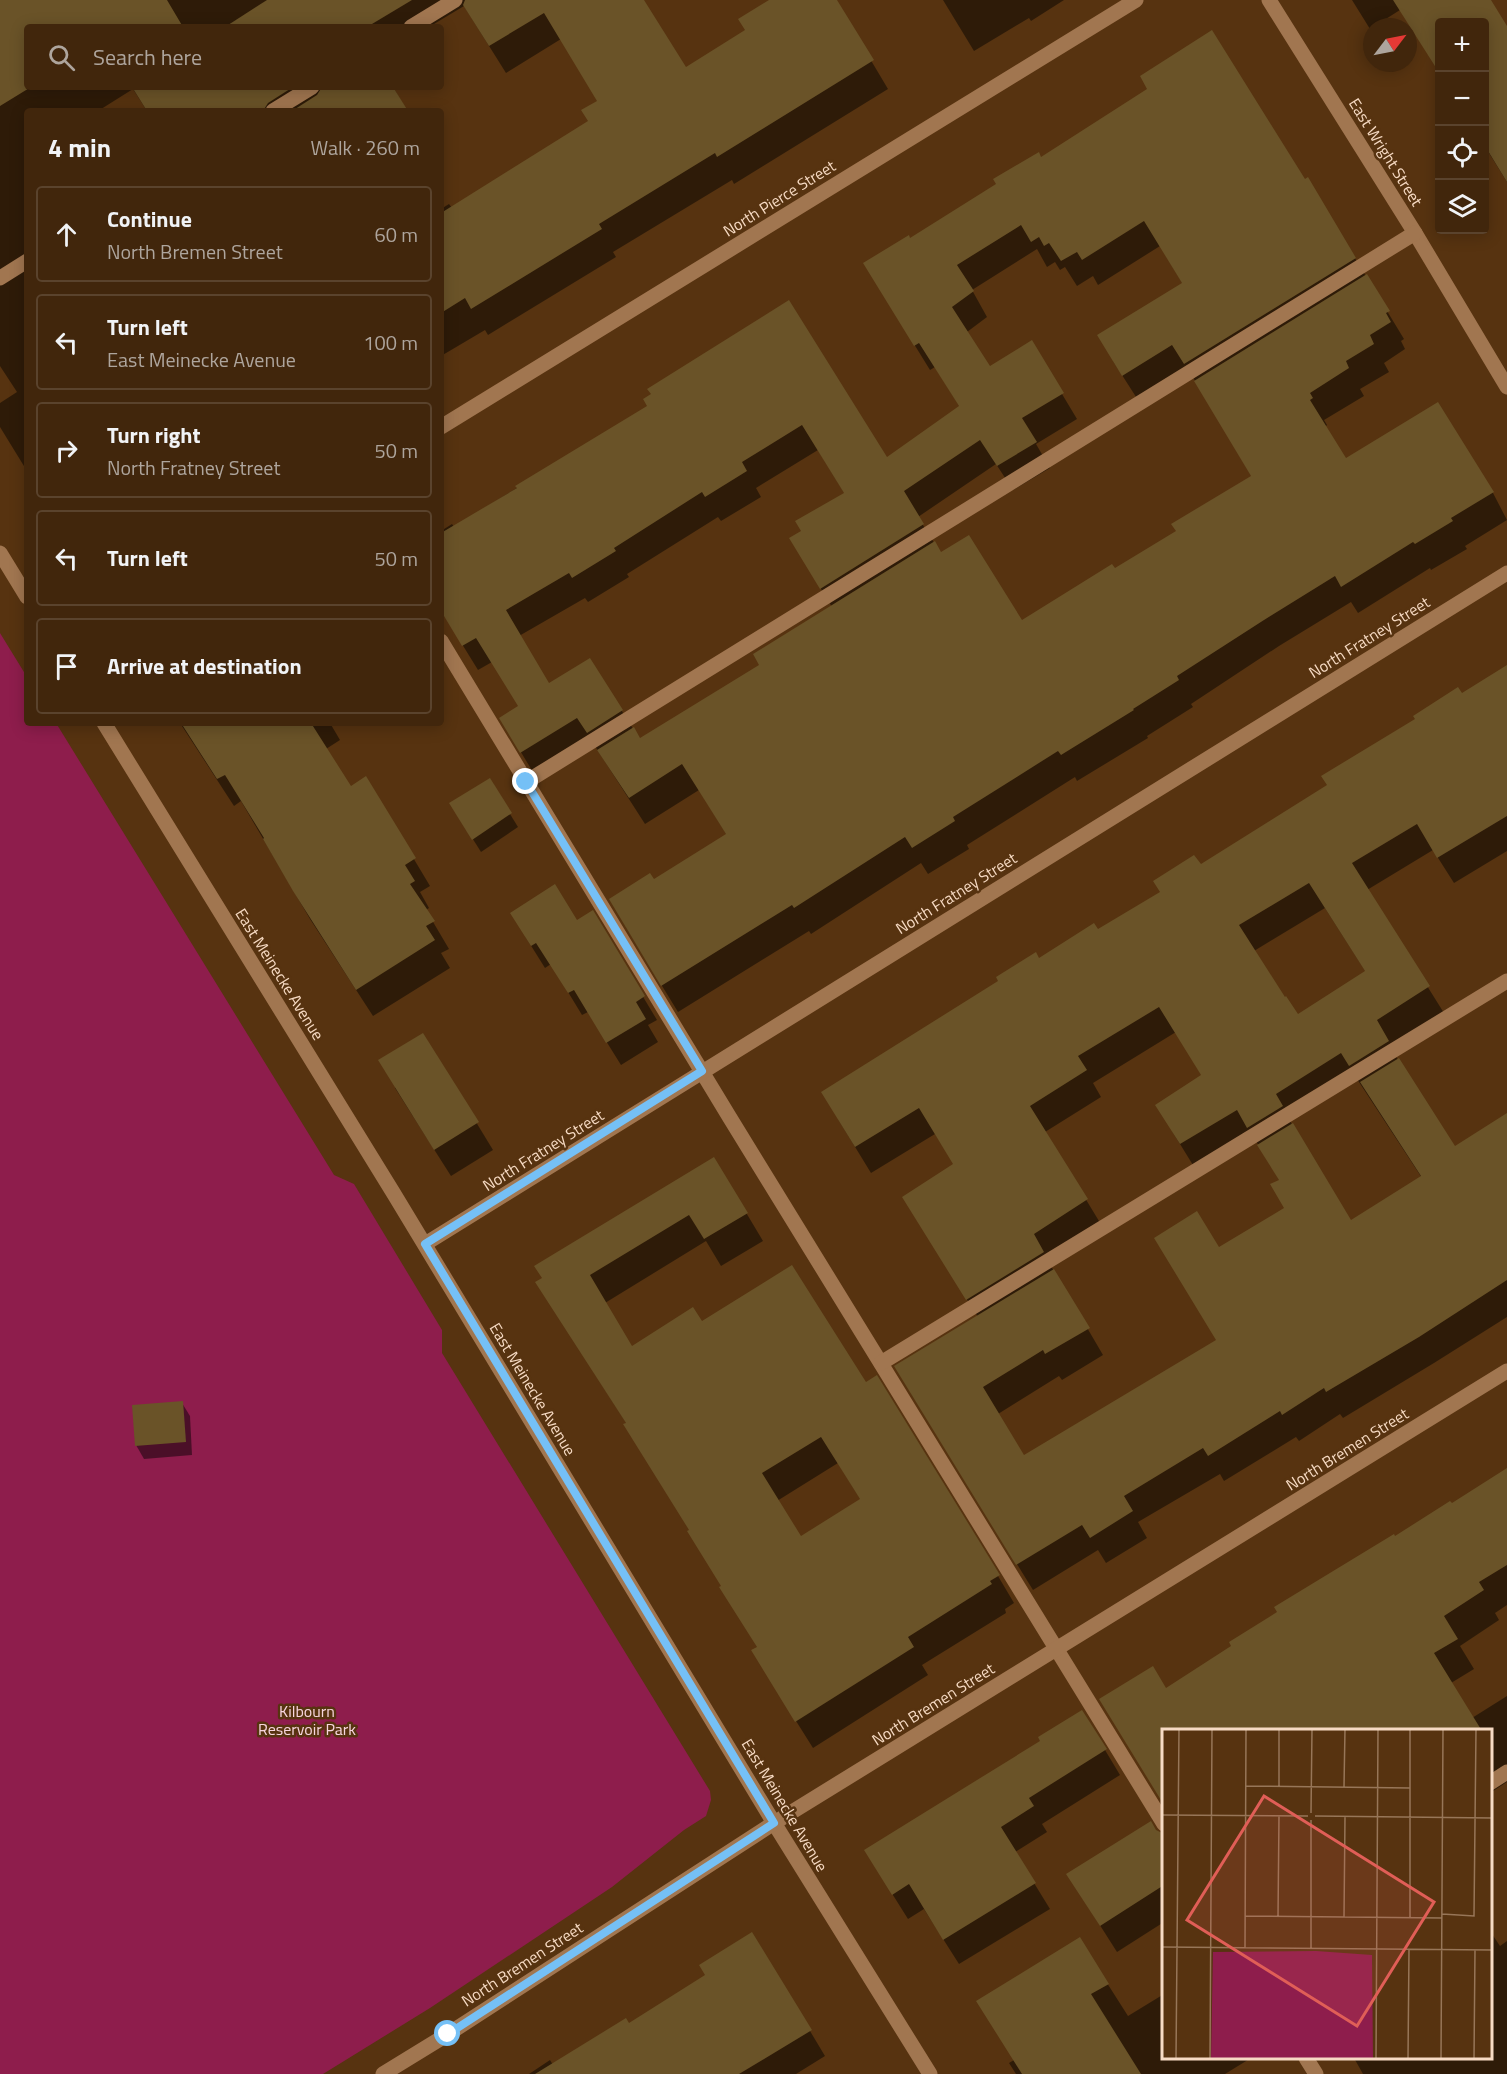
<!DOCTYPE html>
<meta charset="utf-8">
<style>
:root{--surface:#41260c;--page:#4c321a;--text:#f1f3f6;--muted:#aea59d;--line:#5a432d}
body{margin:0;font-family:"Titillium Web",sans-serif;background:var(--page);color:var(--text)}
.controls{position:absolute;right:18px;top:18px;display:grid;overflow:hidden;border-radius:6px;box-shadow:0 3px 15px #0003}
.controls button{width:54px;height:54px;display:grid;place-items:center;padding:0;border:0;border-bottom:2px solid var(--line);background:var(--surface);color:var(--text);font:30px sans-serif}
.compass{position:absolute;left:1363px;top:18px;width:54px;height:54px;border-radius:50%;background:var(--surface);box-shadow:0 3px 15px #0003;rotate:58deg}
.stop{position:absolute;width:18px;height:18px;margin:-14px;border:4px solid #75c0f6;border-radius:50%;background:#fff}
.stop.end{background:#75c0f6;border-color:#fff;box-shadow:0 2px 6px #0008}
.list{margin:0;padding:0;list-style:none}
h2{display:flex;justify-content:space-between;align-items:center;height:78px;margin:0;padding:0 24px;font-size:26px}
h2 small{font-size:20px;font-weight:400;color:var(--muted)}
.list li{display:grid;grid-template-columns:39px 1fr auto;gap:18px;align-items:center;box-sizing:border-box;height:96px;margin:0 12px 12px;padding:0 12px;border:2px solid var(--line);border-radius:6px}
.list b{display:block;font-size:22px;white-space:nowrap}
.list p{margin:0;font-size:20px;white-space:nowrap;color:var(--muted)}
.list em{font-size:20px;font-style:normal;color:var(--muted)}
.icon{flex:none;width:33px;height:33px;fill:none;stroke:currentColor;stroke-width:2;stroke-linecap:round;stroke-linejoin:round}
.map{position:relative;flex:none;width:1507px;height:2074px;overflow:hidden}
.search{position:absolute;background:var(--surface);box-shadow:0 3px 15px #0003;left:24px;top:24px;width:420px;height:66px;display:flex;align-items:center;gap:15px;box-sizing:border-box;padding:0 21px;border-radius:6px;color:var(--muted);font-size:22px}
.panel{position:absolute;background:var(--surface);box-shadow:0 3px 15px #0003;left:24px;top:108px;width:420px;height:618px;border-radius:6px}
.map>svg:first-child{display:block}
.green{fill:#8e1d4c}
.shadow{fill:#0007;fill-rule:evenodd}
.building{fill:#6a5328;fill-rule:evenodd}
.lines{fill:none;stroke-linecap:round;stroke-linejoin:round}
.minor{stroke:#a17650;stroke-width:15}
.route{stroke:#75c0f6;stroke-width:8}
.labels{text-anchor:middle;stroke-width:5;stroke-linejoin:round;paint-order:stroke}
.street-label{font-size:16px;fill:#f7dbc4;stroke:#573310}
.park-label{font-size:16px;fill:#f8d6df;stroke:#573310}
.inset-road{fill:none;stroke:#977658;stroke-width:1.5}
.view{fill:#e05e57;fill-opacity:0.15;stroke:#e05e57;stroke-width:3}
.inset-edge{fill:none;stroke:#f7dbc4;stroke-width:3}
</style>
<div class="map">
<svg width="1507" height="2074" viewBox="0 0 1507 2074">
<rect width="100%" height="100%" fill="#573310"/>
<path class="green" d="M0,633L27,677V723H56L334,1175L354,1184L442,1330V1353L710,1791L711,1800L706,1816L684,1830L612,1887L430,2008L323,2074H0Z"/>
<g class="shadow">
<path d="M0,0H642L685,69L746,31L771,0H835L888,89L734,184L732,180L613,252L616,257L488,335L485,330L441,356V209L449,204L452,208L590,122L598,101L561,39L506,73L464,6L429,27H27V87H393L407,111H147L133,89L98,111H27V471L0,427V403L17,392L0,366Z"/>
<path d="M943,0H1064L1031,21L1029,18L974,51Z"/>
<path d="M1352,0H1489L1507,29V182L1484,145V22H1440L1400,10L1370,29Z"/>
<path d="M1041,159L1305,181L1307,179L1404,339L1401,341L1405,349L1384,363L1389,372L1360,389L1364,396L1324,420L1327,425L1325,427L1346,460L1438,404L1493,493L1507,520L1465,546L1467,549L1431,570L1430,568L1358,613L1351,602L1279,646L1191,704L1193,707L1147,736L1148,738L1077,781L1075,777L967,845L969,849L928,874L921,863L811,934L809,931L678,1012L626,927L727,835L699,790L645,824L593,743L536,777L516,744L520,707L492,662L478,670L441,610V531L452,524L454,527L649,406L789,302L886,459L960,407L935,367L930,370L880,289L910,240ZM1160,246L1183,284L1113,361L1138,400L1188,369L1252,477L1178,532L1115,570L1022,622L941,554L918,517L996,464L1013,490L1050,468L1036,444L1077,419L1062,394L989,369L967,332L987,317L972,290L1037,249L1047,267L1055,262L1060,270L1065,267L1077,286L1093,276L1098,285ZM818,450L845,494L803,532L806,564L832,607L761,666L640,740L590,660L549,685L519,636L585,598L588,602L629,577L627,574L718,517L721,521L761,497L756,488Z"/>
<path d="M1507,667V851L1454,883L1433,850L1367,890L1444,1013L1391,1047L1398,1060L1454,1148L1507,1117V1317L1434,1363L1343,1418L1340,1414L1299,1441L1296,1437L1224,1481L1220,1474L1138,1522L1147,1538L1106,1563L1098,1550L1033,1590L911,1393L978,1317L919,1223L955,1165L935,1134L871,1173L838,1119L1039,960L1097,932L1161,893L1272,823ZM1325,908L1366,972L1297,1016L1254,951ZM1176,1032L1202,1076L1172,1131L1196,1170L1253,1136L1280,1181L1286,1208L1219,1249L1217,1341L1023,1457L998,1414L1059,1376L1062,1380L1103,1355L1048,1261L1102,1226L1045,1132L1101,1097L1093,1083ZM1357,1079L1422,1178L1351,1222L1290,1121Z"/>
<path d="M180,723H330L340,740L326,749L350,788L366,779L430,886L420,892L429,908L426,910L449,949L441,953L450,968L373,1016L310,919L241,801L234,806Z"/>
<path d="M510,814L518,827L481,852L459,817Z"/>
<path d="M592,912L657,1020L648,1025L658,1042L621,1065L588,1012L582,1015L551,964L545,968L525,936L577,922Z"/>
<path d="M423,1035L493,1150L451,1176L395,1088Z"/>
<path d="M714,1159L763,1241L721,1266L706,1241L605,1303L632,1348L702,1323L866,1384L998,1576L1014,1603L1005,1609L1006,1613L922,1665L928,1675L813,1748L769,1678L758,1648L690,1531L627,1424L537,1283ZM838,1463L861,1500L801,1538L777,1501Z"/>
<path d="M182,1403L190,1416L192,1455L144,1459L136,1445Z"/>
<path d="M1507,1470V1605L1495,1613L1499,1620L1460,1646L1474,1669L1451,1683L1472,1718L1507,1696V1782L1490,1793V1730H1118L1166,1690L1395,1538L1451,1505Z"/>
<path d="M1042,1741L1105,1750L1120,1775L1042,1824L1047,1832L1015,1852L1050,1909L959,1964L924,1909L908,1919L881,1876Z"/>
<path d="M1164,1864V1922L1117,1952L1068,1875Z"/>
<path d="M1490,1931L1500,1946L1507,1941V2074H1363L1354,2058H1490Z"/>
<path d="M1079,1939L1128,2016L1164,1994V2058H1251L1225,2074H1016L1009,2063L1014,2060Z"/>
<path d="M628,2025L810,2031L825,2056L796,2074H529L550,2060L553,2065Z"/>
</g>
<g class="building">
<path d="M0,0H167L183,27H27V87H31L0,106Z"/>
<path d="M267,0H412L367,27H225Z"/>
<path d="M465,0H644L686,67L745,30L738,19L769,0H837L874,60L717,157L715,153L599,224L602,229L471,309L465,298L441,313V213L588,121L581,110L597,101L544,13L489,46L463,5Z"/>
<path d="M1393,0H1491L1507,26V182L1485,146V22H1440V74Z"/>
<path d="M1212,30L1305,179L1308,177L1356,258L1184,364L1172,345L1122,376L1097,335L1182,283L1144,221L1082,260L1077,252L1061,261L1049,243L1044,246L1039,237L1031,242L1021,225L957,265L974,291L952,307L990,366L1032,340L1064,393L1022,418L1037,442L997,466L980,440L904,491L924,524L820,589L789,538L801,531L795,521L844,493L802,425L742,462L747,471L705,497L702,492L614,548L616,551L572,578L569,573L506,610L549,683L590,658L623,710L587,733L577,718L520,753L499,718L518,706L476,638L462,646L441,611V533L517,488L515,486L647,406L643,399L651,394L647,389L789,300L887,457L959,406L919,343L914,346L863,263L909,235L910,238L996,184L993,179L1039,152L1041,157L1147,89L1140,76Z"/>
<path d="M132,87H293L268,103L263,111H147Z"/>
<path d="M322,87H393L408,111H292L317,95Z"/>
<path d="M1367,274L1390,311L1386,313L1391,322L1370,335L1374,344L1346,361L1349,368L1310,393L1313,398L1310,400L1346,458L1438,402L1494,492L1451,518L1453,521L1415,544L1413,542L1341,587L1335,576L1264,620L1177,676L1179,680L1133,709L1134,710L1061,755L1058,751L953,817L955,821L912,848L905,837L794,908L792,905L661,986L609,899L650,873L654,879L726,834L682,764L629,798L597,750L634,727L640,738L759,665L753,654L935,541L941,552L969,535L1022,620L1112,564L1115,568L1176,531L1171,524L1251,476L1194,381Z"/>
<path d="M1507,665V816L1437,858L1417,824L1352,863L1430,986L1377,1020L1389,1041L1349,1066L1341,1053L1276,1094L1283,1106L1247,1128L1237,1110L1180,1144L1155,1105L1201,1075L1159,1007L1078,1056L1087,1070L1030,1106L1088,1199L1034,1234L1044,1252L966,1300L902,1197L953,1164L919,1108L855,1147L821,1092L998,981L996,977L1036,952L1039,958L1094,923L1098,929L1160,892L1153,881L1194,855L1201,864L1327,785L1321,776L1415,719L1413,716L1458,687L1462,693ZM1309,883L1365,971L1298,1014L1286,996L1285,997L1239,925Z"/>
<path d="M181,723H311L351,786L366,776L416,858L405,865L415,881L410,884L435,921L426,926L435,940L356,990L293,891L263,839L264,838L225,775L217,779Z"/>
<path d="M490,778L512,813L472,840L449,803Z"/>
<path d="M555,884L577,920L593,910L645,996L636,1002L646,1019L606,1043L574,990L568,993L536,943L531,946L510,913Z"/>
<path d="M423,1033L479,1122L434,1150L378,1060Z"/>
<path d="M1399,1058L1455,1146L1507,1113V1280L1419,1337L1326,1392L1324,1388L1282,1415L1280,1411L1208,1456L1203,1448L1124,1496L1133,1511L1090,1538L1082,1525L1016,1565L894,1366L1054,1269L1090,1328L1045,1354L1043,1350L983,1387L1024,1455L1216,1340L1154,1238L1197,1211L1219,1247L1284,1208L1270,1184L1279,1180L1257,1145L1293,1123L1351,1220L1421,1176L1360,1082Z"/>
<path d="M714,1157L748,1213L704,1239L689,1215L590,1275L632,1346L693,1307L702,1321L792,1265L866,1382L877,1375L1000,1575L990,1581L992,1584L908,1637L914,1647L795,1722L751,1650L757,1647L719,1587L721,1586L687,1531L689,1530L623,1424L626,1423L535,1282L542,1278L534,1266ZM821,1437L860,1499L801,1536L762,1473Z"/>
<path d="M183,1401L186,1442L135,1446L132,1405Z"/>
<path d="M1507,1468V1565L1479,1582L1484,1590L1444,1616L1458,1639L1434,1653L1482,1731H1164V1805L1099,1699L1153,1666L1166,1688L1231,1646L1229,1642L1277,1612L1274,1607L1394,1534L1395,1536L1450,1501L1452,1503Z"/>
<path d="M1082,1710L1107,1749L1029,1798L1034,1806L1001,1827L1036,1883L943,1940L909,1884L892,1895L864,1850L1040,1741L1038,1737Z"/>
<path d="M1151,1821L1156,1830L1164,1834V1885L1100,1926L1066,1874Z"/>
<path d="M752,1932L812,2030L739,2074H535L626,2018L629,2023L705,1975L699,1965Z"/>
<path d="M1080,1937L1109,1984L1091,1994L1141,2074H1022L976,2001Z"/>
</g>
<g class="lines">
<g class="minor">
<path d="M1269,0L1415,233L1507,387"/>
<path d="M411,27L455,0"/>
<path d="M273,111L312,87"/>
<path d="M0,278L27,261"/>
<path d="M441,427L1136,0"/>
<path d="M0,553L27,597"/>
<path d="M441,641L730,1118L1164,1824"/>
<path d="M104,723L394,1194L774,1823L930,2074"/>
<path d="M526,782L1415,233"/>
<path d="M425,1244L1507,573"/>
<path d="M881,1363L1507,981"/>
<path d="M1490,1783L1507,1772"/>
<path d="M1306,2058L1316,2074"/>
<path d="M383,2074L448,2034L774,1823L1507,1371"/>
</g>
</g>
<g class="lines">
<path class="route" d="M448,2034L774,1823L425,1244L702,1071L526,782"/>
</g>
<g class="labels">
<g class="street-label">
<text transform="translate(1386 152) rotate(58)" y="6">East Wright Street</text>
<text transform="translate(779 198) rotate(-32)" y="6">North Pierce Street</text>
<text transform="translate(1369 637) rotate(-32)" y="6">North Fratney Street</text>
<text transform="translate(956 893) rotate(-32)" y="6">North Fratney Street</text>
<text transform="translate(280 974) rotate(58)" y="6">East Meinecke Avenue</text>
<text transform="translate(543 1150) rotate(-32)" y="6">North Fratney Street</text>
<text transform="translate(533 1389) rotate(59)" y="6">East Meinecke Avenue</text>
<text transform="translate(1347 1449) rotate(-32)" y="6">North Bremen Street</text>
<text transform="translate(933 1704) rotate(-32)" y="6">North Bremen Street</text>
<text transform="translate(785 1805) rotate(59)" y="6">East Meinecke Avenue</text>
<text transform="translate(522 1964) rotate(-33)" y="6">North Bremen Street</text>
</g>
<g class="park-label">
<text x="307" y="1717">Kilbourn<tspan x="307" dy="18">Reservoir Park</tspan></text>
</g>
</g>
<g transform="translate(1162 1729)">
<rect width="330" height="330" fill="#573310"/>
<path d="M154,222L210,226L211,330H49L51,223Z" fill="#8e1d4c"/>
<path class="inset-road" d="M84,57L248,59M117,57V0M182,58L183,0M149,84L150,0M0,86L146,87M153,87L330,89M280,185L312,187L314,0M83,187L280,189M116,188L117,87M182,188L183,88M248,189V0M0,218L330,221M83,219L84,0M149,220V91M14,330L17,0M48,330L50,0M214,330L216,0M246,330L247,221M279,330L281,0M312,330L313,221"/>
<path class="view" d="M102,67L272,173L195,297L25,191Z"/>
<rect width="330" height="330" class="inset-edge"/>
</g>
</svg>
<div class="controls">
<button>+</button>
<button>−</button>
<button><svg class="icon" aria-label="locate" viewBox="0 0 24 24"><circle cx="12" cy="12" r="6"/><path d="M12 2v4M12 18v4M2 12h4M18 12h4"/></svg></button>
<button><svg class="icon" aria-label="layers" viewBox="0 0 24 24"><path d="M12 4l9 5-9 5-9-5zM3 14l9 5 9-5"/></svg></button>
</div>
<svg class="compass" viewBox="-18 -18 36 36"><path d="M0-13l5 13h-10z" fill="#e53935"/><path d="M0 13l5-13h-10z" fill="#aea59d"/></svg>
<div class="stop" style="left:448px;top:2034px"></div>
<div class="stop end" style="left:526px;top:782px"></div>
<div class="search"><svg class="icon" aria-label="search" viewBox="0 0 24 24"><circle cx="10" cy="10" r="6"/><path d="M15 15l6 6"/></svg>Search here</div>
<section class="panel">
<h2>4 min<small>Walk · 260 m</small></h2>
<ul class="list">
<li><svg class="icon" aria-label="ahead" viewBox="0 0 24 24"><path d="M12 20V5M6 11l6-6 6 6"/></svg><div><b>Continue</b><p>North Bremen Street</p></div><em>60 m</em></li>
<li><svg class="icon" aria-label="left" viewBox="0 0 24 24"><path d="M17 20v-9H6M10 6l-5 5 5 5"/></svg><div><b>Turn left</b><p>East Meinecke Avenue</p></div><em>100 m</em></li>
<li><svg class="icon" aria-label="right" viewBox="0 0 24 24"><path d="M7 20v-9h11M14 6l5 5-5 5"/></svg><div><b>Turn right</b><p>North Fratney Street</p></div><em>50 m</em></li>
<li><svg class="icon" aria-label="left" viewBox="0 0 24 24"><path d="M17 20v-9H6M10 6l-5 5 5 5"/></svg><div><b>Turn left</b></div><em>50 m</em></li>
<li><svg class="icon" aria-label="arrive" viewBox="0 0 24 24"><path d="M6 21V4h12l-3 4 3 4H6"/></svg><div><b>Arrive at destination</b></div></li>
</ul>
</section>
</div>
